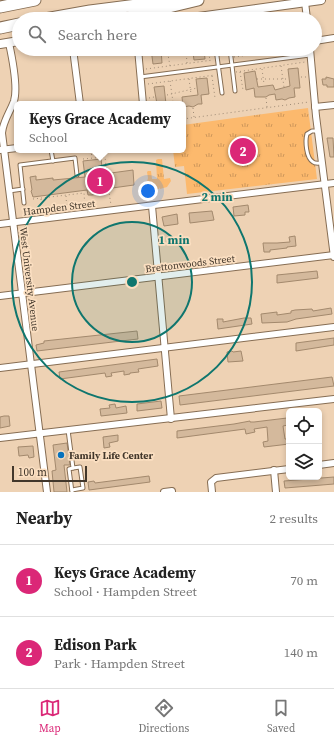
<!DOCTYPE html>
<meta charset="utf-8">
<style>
:root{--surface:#fff;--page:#f6f6f6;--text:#222;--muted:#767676;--line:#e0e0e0;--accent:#db2777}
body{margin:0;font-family:"Source Serif 4",serif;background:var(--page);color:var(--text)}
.controls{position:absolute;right:12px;bottom:12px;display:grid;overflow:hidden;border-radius:6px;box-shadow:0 2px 6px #0003}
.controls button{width:36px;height:36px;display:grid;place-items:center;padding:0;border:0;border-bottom:1px solid var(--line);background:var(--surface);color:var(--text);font:20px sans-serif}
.scale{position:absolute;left:12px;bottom:10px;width:75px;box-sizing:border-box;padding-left:4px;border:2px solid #42372b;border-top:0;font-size:11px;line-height:14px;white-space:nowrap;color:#42372b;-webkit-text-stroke:3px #fbdfc1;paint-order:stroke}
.you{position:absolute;left:148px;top:191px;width:14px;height:14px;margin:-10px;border:3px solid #fff;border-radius:50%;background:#1a73e8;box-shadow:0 0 0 6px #1a73e833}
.badge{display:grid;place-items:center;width:26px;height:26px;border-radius:50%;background:var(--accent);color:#fff;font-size:13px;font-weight:700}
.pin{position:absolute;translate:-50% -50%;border:2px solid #fff;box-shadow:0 1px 4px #0006}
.popup{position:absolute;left:14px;top:101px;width:172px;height:52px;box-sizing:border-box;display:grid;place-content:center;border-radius:6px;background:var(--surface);filter:drop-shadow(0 1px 3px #0005);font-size:13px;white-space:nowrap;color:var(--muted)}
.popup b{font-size:15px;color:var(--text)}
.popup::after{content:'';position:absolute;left:50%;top:100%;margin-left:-8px;border:8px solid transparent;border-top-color:var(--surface)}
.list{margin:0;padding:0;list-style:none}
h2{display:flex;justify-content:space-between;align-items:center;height:52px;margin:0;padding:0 16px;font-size:17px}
h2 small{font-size:13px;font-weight:400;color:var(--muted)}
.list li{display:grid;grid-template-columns:26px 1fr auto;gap:12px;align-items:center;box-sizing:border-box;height:72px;padding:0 16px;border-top:1px solid var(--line)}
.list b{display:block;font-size:15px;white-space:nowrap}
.list p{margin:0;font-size:13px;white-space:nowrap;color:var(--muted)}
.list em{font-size:13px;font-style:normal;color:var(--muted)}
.icon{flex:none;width:22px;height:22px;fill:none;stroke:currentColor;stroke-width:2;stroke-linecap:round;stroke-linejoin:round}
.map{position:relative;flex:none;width:334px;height:492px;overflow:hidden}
.search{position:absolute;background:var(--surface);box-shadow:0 2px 6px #0003;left:12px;right:12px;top:12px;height:44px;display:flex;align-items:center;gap:10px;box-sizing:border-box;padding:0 14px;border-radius:22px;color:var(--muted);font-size:15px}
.sheet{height:196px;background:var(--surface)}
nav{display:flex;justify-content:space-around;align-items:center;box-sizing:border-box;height:56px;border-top:1px solid var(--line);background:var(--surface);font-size:11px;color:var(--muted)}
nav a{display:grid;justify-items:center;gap:2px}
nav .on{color:var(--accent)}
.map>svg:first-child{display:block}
.park{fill:url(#park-tufts)}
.building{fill:#d4b99c;stroke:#a3896d}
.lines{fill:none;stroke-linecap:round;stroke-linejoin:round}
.service-casing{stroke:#866d53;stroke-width:5}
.minor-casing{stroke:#866d53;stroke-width:8}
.secondary-casing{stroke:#866d53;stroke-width:10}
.motorway-casing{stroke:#866d53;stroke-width:13}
.path{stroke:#a08c76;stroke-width:1;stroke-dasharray:1 3;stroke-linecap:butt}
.service{stroke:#fff;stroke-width:3}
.minor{stroke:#fff;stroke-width:6}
.secondary{stroke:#fff;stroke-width:8}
.motorway{stroke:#fff;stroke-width:11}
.ring{fill:none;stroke:#0f766e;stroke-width:2}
.poi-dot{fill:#0772bd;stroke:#fbdfc1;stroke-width:1.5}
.labels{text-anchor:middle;stroke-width:3.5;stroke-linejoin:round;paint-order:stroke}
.street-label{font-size:10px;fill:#42372b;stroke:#fbdfc1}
.poi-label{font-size:10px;font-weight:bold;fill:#42372b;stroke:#fbdfc1;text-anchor:start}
.centre{fill:#0f766e;stroke:#fbdfc1;stroke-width:2}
.ring-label{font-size:12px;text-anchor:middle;font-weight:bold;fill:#0f766e;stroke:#fbdfc1;stroke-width:3.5;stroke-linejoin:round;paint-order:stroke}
</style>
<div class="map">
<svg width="334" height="492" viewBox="0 0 334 492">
<defs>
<pattern id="park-tufts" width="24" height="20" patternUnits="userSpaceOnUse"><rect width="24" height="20" fill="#fcb96d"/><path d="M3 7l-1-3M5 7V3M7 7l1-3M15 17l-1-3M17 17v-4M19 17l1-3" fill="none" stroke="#ce975a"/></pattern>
</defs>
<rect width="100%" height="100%" fill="#eed2b4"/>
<g class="park">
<path d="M308,108L317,179L187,194L184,166L175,167L173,150H183V125Z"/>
<path d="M158,159H162L164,179L170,178L171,181L167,187L160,189L159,187V189H150L146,185L148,178L147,172L148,171H151L152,179H157L156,160Z"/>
</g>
<g class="building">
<path d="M151,49H161L162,63L153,64Z"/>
<path d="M191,49H204L205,59L194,60L193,53H191Z"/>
<path d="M298,68L300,88H294L295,97L289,98L285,100L282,99L276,100L275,94L269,95L266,97H255L254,88L246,90L244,73L255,71L258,87L273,85L275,90L290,86L288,69Z"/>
<path d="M326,77L334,79V87H327V85H323L322,79H326Z"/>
<path d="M207,78L209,94L201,95L202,104H198L193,107L189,106L183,107L182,97L198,95L196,79Z"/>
<path d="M164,86L166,104H157L154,87Z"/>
<path d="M327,138H333L334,157H330Z"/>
<path d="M101,159L104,183L111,182V173L133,170L134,185L105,189V193L92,195H88L87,190L33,197L31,191L32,190L30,177L36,176V180L53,178V180L85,177L83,161Z"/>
<path d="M248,205L249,212H245V215L234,216L233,207Z"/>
<path d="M212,211L214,220L190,223L189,213Z"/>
<path d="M177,214L178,224L164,226L162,217Z"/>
<path d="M295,236L296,246L287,247V248L270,250V252H264L263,243H277L290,242L289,237Z"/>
<path d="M317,271L318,278L277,283V275Z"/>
<path d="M331,308L332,314L296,319L287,322L262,323L261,314L277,312V315L291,313V311L295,310L312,309L313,311Z"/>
<path d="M244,318H251L252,324L218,329L217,319H223V322Z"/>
<path d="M137,331L138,339L37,351L36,345L44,343V341Z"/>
<path d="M334,338V345L296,351V343Z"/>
<path d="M232,351L233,352L241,351L243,361L228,362L227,352Z"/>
<path d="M157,359L158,366L138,369L139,372L130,373V374L124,375V371L111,373L112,376L106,377L105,373L60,379L59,372Z"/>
<path d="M332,377L334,386L180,405L179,396Z"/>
<path d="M161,401L162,408L137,411V404Z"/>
<path d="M115,404L116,408L126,406L127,413L101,416L100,409L110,408L109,405Z"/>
<path d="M4,416H9L10,426L0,428V417Z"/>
<path d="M287,418L288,425L283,426L285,439H289V444L264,447L263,442L268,441L267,427L254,429L255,432L246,434L245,429L177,438V431L234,424L250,421V422H254Z"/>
<path d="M118,435V441L109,443L110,447L104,448L103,437Z"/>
<path d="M67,443L70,465H64L67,492H54L52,471L56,470L53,445Z"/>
<path d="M33,446L34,457L29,458L28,455L19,456L18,447Z"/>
<path d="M149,476L150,482L89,490L88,482L94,481L95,483Z"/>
<path d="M334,477V484L285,488L284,481Z"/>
</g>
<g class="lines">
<defs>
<g id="service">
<path d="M216,49L222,93"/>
<path d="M230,49L235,91"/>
<path d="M140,77L310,55"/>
<path d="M318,131H312L307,134C305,141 306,158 313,162C315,164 319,163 322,163"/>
<path d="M51,150L53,161"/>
<path d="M9,191L23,189"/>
<path d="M24,203L20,165L75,158L77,175"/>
<path d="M68,430L73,468L69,469L72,492"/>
<path d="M72,490L83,488L80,467L73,468"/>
</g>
<g id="minor">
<path d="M305,2L307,19"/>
<path d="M315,41L334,38"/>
<path d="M9,43C12,57 18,88 14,101C10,112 3,121 2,133L47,492"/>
<path d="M73,49L80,104"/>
<path d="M138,49L143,104"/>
<path d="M310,49L316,116L334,257"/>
<path d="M315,107L334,105"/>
<path d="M0,150L17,148"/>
<path d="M152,206L171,419"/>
<path d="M0,224L334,183"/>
<path d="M0,296L334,255"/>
<path d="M0,368L334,327"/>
<path d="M0,438L334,399"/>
<path d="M319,465L334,463"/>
<path d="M274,470L276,492"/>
<path d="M164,492L172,491"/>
<path d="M212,492L211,482L216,478L289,469"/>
</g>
<g id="secondary">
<path d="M184,19L321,0"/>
<path d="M0,44L19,41"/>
</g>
<g id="motorway">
<path d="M0,7L35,0"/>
<path d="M45,19L90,11L176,0"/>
<path d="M119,19L198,0"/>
<path d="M0,28L19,24"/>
</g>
</defs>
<use href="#service" class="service-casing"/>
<use href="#minor" class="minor-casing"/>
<use href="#secondary" class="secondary-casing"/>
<use href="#motorway" class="motorway-casing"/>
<g class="path">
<path d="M276,13V17"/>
<path d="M167,49L170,66"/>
<path d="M208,49L210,60"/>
<path d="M237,49L238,56"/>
<path d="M186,50L187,63"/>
<path d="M164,52L183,53L191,52"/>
<path d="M145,55H150"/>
<path d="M234,57L292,49"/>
<path d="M281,66L284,87"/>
<path d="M146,69L213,60"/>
<path d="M262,69L264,84"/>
<path d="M236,72L305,62"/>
<path d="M240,72L243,90"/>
<path d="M212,76L215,98"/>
<path d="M301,77H306"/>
<path d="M189,79L191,94"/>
<path d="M257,79H288"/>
<path d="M170,81L173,102"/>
<path d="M148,84L215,75"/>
<path d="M167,95L197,88"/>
<path d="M149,98L154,97"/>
<path d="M266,98L267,107"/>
<path d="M193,108L194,117"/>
<path d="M183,119L309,102"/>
<path d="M91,150L92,158"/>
<path d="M102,150L103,156"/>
<path d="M83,159L105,157L108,183"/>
<path d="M108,186L111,205"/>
<path d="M66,196L67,211"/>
<path d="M33,199L84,193L85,207"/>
<path d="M41,199L42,213"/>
</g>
<use href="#service" class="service"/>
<use href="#minor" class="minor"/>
<use href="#secondary" class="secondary"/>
<use href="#motorway" class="motorway"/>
</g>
<circle cx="132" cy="282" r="60" fill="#0f766e" fill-opacity=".12"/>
<g class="ring">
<circle cx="132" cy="282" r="60"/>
<circle cx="132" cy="282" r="120"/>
</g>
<circle class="poi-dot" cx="61" cy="455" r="4"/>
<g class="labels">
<g class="street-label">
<text transform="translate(59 207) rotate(-7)" y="4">Hampden Street</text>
<text transform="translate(190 263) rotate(-7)" y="4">Brettonwoods Street</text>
<text transform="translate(30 279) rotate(83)" y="4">West University Avenue</text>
</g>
<g class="poi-label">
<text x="69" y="459">Family Life Center</text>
</g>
</g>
<circle cx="132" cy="282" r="6" class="centre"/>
<g class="ring-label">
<text x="217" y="201">2 min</text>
<text x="174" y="244">1 min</text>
</g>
</svg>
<div class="controls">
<button><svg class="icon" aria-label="locate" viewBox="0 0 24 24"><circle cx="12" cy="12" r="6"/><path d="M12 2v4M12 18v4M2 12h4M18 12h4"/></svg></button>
<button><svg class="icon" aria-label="layers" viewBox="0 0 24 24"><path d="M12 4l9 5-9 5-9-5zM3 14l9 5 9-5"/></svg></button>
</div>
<div class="scale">100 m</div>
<div class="you"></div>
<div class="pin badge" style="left:100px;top:181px">1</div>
<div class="popup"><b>Keys Grace Academy</b>School</div>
<div class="pin badge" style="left:243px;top:151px">2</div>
<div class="search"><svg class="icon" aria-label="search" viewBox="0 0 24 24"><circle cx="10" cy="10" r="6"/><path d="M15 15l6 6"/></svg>Search here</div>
</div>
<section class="sheet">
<h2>Nearby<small>2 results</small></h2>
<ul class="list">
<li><span class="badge">1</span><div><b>Keys Grace Academy</b><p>School · Hampden Street</p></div><em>70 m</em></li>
<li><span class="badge">2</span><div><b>Edison Park</b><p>Park · Hampden Street</p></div><em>140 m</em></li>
</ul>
</section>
<nav>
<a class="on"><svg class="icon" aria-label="map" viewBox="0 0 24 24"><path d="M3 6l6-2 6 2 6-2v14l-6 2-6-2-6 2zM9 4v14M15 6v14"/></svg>Map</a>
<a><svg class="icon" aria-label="directions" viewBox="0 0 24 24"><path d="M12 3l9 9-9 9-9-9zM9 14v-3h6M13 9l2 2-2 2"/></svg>Directions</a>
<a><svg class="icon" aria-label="saved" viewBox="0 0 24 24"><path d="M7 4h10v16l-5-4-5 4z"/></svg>Saved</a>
</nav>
